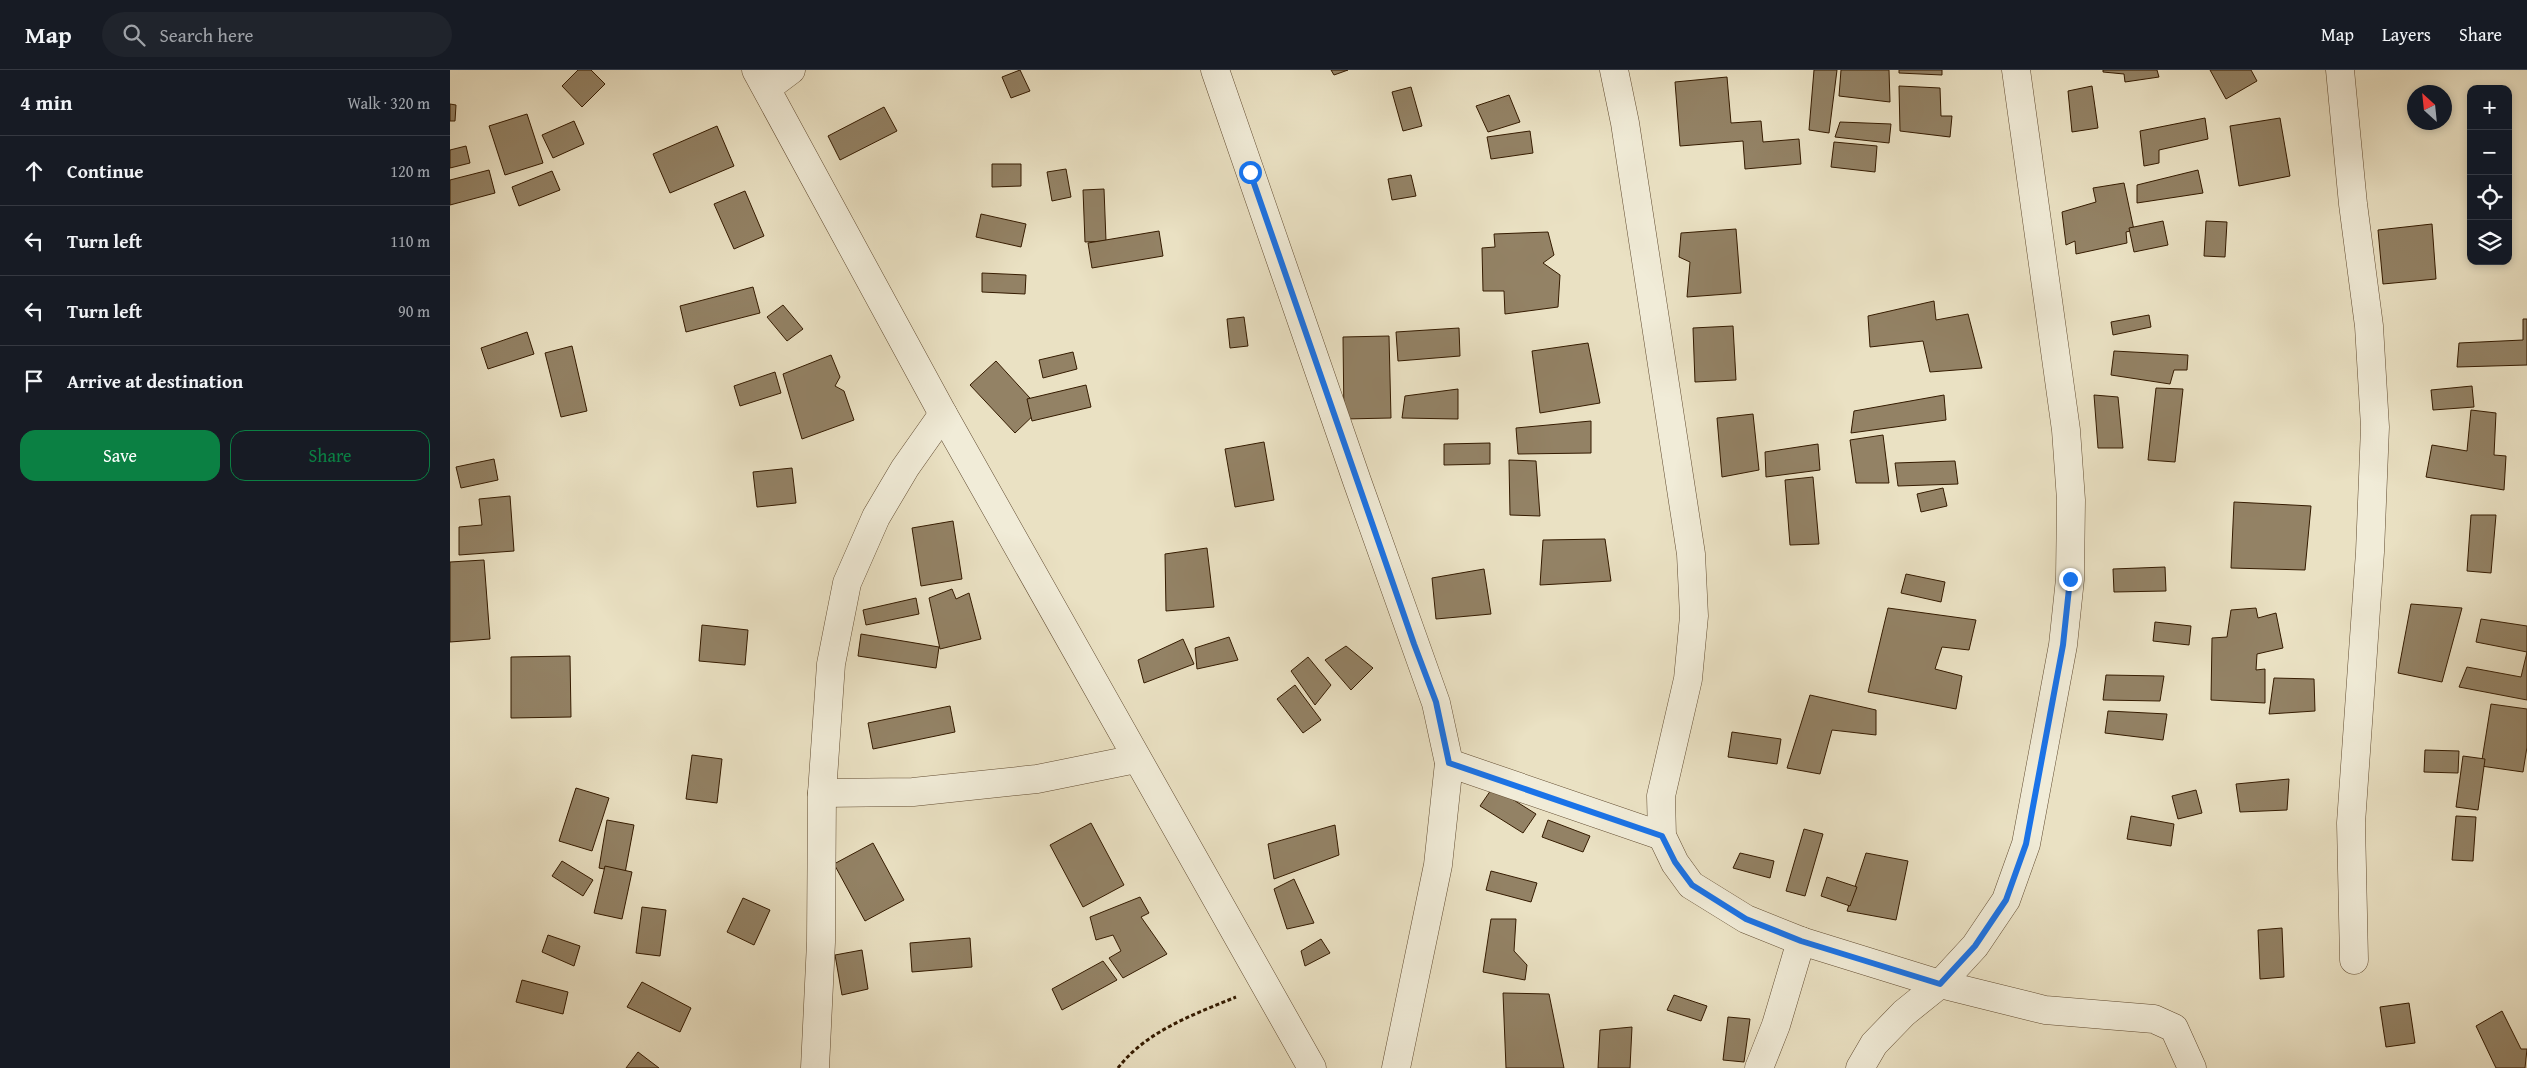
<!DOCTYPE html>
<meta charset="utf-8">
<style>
:root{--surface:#171b24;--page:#20242c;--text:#f1f3f6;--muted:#9ea1a6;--line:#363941;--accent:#0b8043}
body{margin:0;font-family:"Gentium Book Plus",serif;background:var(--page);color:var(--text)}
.controls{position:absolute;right:15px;top:15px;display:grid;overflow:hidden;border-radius:10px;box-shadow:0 2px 8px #0003}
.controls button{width:45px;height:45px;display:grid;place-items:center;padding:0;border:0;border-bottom:1px solid var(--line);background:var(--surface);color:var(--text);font:25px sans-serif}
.compass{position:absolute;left:1957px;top:15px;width:45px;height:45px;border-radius:50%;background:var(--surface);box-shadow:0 2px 8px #0003;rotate:333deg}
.stop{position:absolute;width:15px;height:15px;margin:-11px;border:4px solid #1a73e8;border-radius:50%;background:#fff}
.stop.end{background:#1a73e8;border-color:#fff;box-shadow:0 1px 5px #0008}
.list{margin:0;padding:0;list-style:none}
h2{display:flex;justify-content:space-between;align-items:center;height:65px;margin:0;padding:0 20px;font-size:21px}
h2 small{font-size:16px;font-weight:400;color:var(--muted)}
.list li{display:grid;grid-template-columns:32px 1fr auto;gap:15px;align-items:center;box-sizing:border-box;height:70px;padding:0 20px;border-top:1px solid var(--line)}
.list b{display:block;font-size:19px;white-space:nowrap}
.list em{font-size:16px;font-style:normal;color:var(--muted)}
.actions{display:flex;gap:10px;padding:15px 20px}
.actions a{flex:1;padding:11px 0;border:1px solid var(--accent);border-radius:15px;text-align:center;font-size:18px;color:var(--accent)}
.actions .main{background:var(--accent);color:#fff}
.icon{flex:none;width:28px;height:28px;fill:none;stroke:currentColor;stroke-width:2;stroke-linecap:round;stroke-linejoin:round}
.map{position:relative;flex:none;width:2077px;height:998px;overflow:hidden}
header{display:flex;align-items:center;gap:30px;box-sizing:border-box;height:70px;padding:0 25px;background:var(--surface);border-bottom:1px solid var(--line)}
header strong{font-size:24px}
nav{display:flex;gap:28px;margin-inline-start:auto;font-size:18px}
.search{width:350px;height:45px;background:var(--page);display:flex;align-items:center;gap:12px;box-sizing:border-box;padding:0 18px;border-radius:28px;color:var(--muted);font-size:19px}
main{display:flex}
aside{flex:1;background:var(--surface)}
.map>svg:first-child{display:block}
.building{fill:#938265;stroke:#351b00}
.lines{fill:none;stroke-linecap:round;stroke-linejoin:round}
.street-casing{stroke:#624c31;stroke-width:29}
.path{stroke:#351b00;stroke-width:3;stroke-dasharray:4 2.5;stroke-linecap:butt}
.street{stroke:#f1ecd8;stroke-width:28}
.route{stroke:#1a73e8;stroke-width:6}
</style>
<header>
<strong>Map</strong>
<div class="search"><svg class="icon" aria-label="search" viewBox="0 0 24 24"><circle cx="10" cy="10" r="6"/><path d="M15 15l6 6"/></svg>Search here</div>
<nav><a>Map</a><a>Layers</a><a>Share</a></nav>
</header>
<main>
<aside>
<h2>4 min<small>Walk · 320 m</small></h2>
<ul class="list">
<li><svg class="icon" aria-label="ahead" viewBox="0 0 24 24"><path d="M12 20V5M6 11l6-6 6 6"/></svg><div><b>Continue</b></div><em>120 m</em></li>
<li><svg class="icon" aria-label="left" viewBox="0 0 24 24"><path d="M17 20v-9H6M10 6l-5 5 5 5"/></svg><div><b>Turn left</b></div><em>110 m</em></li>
<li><svg class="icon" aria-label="left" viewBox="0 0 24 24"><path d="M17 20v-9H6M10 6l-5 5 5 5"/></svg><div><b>Turn left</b></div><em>90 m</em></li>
<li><svg class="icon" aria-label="arrive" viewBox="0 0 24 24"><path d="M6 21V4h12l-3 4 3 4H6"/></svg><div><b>Arrive at destination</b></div></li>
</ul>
<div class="actions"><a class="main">Save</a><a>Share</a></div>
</aside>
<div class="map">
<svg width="2077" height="998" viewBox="0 0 2077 998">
<rect width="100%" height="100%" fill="#eae1c3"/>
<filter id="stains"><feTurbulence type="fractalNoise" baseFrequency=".004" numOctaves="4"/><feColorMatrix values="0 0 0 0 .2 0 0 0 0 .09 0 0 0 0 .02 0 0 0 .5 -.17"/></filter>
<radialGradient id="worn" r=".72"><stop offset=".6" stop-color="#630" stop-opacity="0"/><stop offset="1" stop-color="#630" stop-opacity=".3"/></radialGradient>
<g class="building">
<path d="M128,0H141L155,14L132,37L112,16Z"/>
<path d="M570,0L580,21L561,28L552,7Z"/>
<path d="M881,0H898L884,5Z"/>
<path d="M1364,0H1387L1379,63L1359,60Z"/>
<path d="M1391,0H1439L1440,32L1389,26Z"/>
<path d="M1449,0H1492V5L1449,3Z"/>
<path d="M1653,0H1707L1709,7L1675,12L1674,4L1653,2Z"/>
<path d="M1760,0H1801L1807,11L1776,29Z"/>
<path d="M1277,7L1281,53L1311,51L1313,72L1349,69L1351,94L1295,99L1293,71L1230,76L1225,12Z"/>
<path d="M1449,16L1490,18L1491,46H1502L1500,67L1450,61Z"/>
<path d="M1642,16L1648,58L1622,62L1618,21Z"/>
<path d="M961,17L972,56L953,61L942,22Z"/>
<path d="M1059,25L1070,52L1038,62L1026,36Z"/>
<path d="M0,34L6,35L5,51H0Z"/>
<path d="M434,37L447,61L390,90L378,66Z"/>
<path d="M77,44L93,93L55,105L39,56Z"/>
<path d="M1755,48L1758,69L1709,80V93L1694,96L1690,61Z"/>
<path d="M1830,48L1840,106L1789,116L1780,56Z"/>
<path d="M124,51L134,74L103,88L92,65Z"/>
<path d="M1390,52L1441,54L1439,73L1385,67Z"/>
<path d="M267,56L284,96L220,123L203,84Z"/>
<path d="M1080,61L1083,83L1041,89L1037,67Z"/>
<path d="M1384,72L1427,76L1425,102L1381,97Z"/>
<path d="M16,76L20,93L0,98V80Z"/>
<path d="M542,94H571V116L542,117Z"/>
<path d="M616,99L621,127L602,131L597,102Z"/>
<path d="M39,100L45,123L0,135V110Z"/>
<path d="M1748,100L1753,123L1687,133V115Z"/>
<path d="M102,101L110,120L69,136L62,117Z"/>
<path d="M961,105L966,126L942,130L938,109Z"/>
<path d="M1674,113L1684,160L1676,162L1677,173L1626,184L1625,171L1616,175L1612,142L1646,132L1643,118Z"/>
<path d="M654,119L656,171L635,172L633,120Z"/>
<path d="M295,121L314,166L284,179L264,134Z"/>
<path d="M531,144L576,154L571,177L526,167Z"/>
<path d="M1713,151L1718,175L1684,182L1679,158Z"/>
<path d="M1756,151L1777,152L1775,187L1754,186Z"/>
<path d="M1982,154L1986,209L1933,214L1928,160Z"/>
<path d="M1286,159L1291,223L1237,227L1240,192L1229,187L1231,163Z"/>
<path d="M709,161L713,186L642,198L638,173Z"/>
<path d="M1098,162L1104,185L1093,193L1110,205L1108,237L1055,244L1054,221H1033L1032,178L1045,177L1044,164Z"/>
<path d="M532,203L576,205L575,224L532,222Z"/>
<path d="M303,217L310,243L236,262L230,236Z"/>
<path d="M1484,231L1486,250L1518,244L1532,298L1480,302L1473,271L1420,277L1418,246Z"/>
<path d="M333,235L353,259L337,271L317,247Z"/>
<path d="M1699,245L1701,257L1663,265L1661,252Z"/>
<path d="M794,247L798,276L780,278L777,249Z"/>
<path d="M2073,249H2077V295L2007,297L2009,273L2073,270Z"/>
<path d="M1283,256L1286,310L1245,312L1243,258Z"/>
<path d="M1009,258L1010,286L948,291L946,262Z"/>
<path d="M77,262L84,284L38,299L31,278Z"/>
<path d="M939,266L941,348L894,349L893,267Z"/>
<path d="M1138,273L1150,333L1090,343L1082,281Z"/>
<path d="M122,276L137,341L111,347L95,283Z"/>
<path d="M1664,281L1738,285L1737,300H1724L1720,314L1661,305Z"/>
<path d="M623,282L627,299L593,308L589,290Z"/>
<path d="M381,285L390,307L385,316L394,321L404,350L352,369L333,304Z"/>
<path d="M546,291L590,339L565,363L520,315Z"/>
<path d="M325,302L331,323L290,336L284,316Z"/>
<path d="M636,315L641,337L582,351L577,329Z"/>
<path d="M2022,316L2024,337L1983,340L1981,320Z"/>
<path d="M1706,318L1733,319L1725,392L1698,390Z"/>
<path d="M1008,319V349L952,348L955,326Z"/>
<path d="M1494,325L1496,350L1401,363L1404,341Z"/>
<path d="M1644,325L1668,327L1673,378H1648Z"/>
<path d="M2021,340L2046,343L2044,385L2056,386L2054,420L1976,407L1982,375L2017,381Z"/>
<path d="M1303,344L1309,400L1272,407L1267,348Z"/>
<path d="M1141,351V383L1068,384L1066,358Z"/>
<path d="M1433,365L1439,413H1406L1400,370Z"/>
<path d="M814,372L824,430L785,437L775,379Z"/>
<path d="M1040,373V394L994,395V374Z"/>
<path d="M1368,374L1370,400L1316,407L1315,382Z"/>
<path d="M44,389L48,410L11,418L6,397Z"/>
<path d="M1059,390L1086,391L1090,446L1060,445Z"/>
<path d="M1505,391L1508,414L1448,416L1445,393Z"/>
<path d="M342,398L346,433L307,437L303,402Z"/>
<path d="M1363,407L1369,474L1340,475L1335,410Z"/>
<path d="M1493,418L1497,436L1471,442L1467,424Z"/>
<path d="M60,426L64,481L9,485V457L32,455L29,429Z"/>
<path d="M1784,432L1861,436L1855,500L1781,498Z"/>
<path d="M2021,445H2046L2041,503L2017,501Z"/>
<path d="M503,451L512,509L471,516L462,458Z"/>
<path d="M1155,469L1161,511L1090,515L1093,470Z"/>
<path d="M757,478L764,537L716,541L715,484Z"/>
<path d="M34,490L40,569L0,572V492Z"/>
<path d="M1715,497L1716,521L1664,522L1663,499Z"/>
<path d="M1034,499L1041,544L986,549L982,508Z"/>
<path d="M1456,504L1495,512L1491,532L1451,523Z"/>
<path d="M502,519L506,529L519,523L531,569L490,579L479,528Z"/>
<path d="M466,528L469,544L416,555L413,540Z"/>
<path d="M1961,534L2012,538L1992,612L1948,603Z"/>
<path d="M1438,538L1526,550L1519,580L1492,577L1485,599L1512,606L1506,639L1418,622Z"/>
<path d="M1806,538L1808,548L1826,543L1833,578L1807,584L1806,600L1815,599V633L1761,630L1762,568L1777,567L1781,540Z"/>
<path d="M2031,549L2077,556V630L2009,617L2017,597L2071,607L2077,582L2026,572Z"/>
<path d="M1705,552L1741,556L1739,575L1703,571Z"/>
<path d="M252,555L298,560L295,595L249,591Z"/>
<path d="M411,564L489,577L486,598L408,586Z"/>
<path d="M779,567L788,590L747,599L745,578Z"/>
<path d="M733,569L744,594L694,613L688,590Z"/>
<path d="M896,576L923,598L901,620L875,590Z"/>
<path d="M120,586L121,647L61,648V587Z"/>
<path d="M858,587L881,615L865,635L841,601Z"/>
<path d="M1656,605L1714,606L1710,631L1653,630Z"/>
<path d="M1824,608L1864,609L1865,641L1819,644Z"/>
<path d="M845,615L871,650L853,663L827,629Z"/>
<path d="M1360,625L1426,640V665L1382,660L1370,704L1337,698Z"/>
<path d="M2041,634L2077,639V677L2073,702L2031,696Z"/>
<path d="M500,636L505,662L423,679L418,653Z"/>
<path d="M1658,641L1717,644L1713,670L1655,663Z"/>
<path d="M1282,662L1331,669L1327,694L1278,687Z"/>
<path d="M1975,680L2009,681L2008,703L1974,702Z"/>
<path d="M242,685L272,689L267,733L236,729Z"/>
<path d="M2013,686L2035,689L2028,740L2006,737Z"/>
<path d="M1839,709L1837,740L1790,742L1786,714Z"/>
<path d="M1043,717L1086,744L1073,763L1030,736Z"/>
<path d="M126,718L159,728L142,781L109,771Z"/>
<path d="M1746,720L1752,743L1728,749L1722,726Z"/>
<path d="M1681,746L1724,754L1721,776L1677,769Z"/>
<path d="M2006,746L2026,747L2023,791L2002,790Z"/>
<path d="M157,750L184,755L175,803L149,798Z"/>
<path d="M1098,750L1140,766L1133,782L1092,767Z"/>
<path d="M641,753L674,815L633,837L600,775Z"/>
<path d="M885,755L889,785L824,809L818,774Z"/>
<path d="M1354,759L1373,764L1355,826L1336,821Z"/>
<path d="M423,773L454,830L415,851L384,794Z"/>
<path d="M1290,783L1324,791L1320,808L1283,798Z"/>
<path d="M1416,783L1458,791L1446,850L1397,841Z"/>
<path d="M112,791L143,810L133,826L102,806Z"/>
<path d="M155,796L182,802L172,849L144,843Z"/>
<path d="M1041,801L1087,813L1081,832L1036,820Z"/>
<path d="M1377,807L1407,817L1400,836L1371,826Z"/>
<path d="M844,809L864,853L837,859L824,819Z"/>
<path d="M690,827L699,843L691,847L717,884L673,908L659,888L671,881L663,865L646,870L640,847Z"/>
<path d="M293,828L320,840L304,875L277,862Z"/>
<path d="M192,837L216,840L210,886L186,883Z"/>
<path d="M1041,849H1066L1064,881L1077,895L1075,910L1033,902Z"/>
<path d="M1832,858L1834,907L1810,909L1808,860Z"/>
<path d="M98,865L130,876L124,896L92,882Z"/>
<path d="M520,868L522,897L462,902L460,873Z"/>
<path d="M871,869L880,883L855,896L851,881Z"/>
<path d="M412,880L418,919L392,925L385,885Z"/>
<path d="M653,891L667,910L612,940L602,919Z"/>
<path d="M72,910L118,922L113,944L66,932Z"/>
<path d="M192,912L241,938L230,962L177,937Z"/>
<path d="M1053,923L1099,924L1114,998H1056Z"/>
<path d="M1224,925L1257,936L1251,951L1217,940Z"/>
<path d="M1959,933L1965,973L1936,977L1930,937Z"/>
<path d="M2052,941L2071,979H2077L2075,998H2046L2026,956Z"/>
<path d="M1278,947L1300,949L1294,992L1273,990Z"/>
<path d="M1182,957L1180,998H1148L1150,960Z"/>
<path d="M188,982L209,998H176Z"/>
</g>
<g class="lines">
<defs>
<g id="street">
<path d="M306,0L493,344L862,998"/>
<path d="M765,0L907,411L986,633L999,693L988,795L946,998"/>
<path d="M1164,0L1175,53L1241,484L1244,546L1238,609L1211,726L1212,766L1225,793L1241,815L1296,849L1351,871L1490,914L1595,940L1704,949L1724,958L1742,998"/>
<path d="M1890,0L1903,134L1919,256L1925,357L1920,482L1901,753L1904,890"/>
<path d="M317,18L341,0"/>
<path d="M999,693L1212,766"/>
<path d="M372,723L463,722L587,709L686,689"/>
<path d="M365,998L371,872L372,723L381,594L397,513L426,447L455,398L493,344"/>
<path d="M1309,998L1326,955L1351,871"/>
<path d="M1410,998L1424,974L1454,943L1490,914L1525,876L1556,830L1576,774L1613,575L1620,509L1621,430L1616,360L1566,0"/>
</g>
</defs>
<use href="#street" class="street-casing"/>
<path class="path" d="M668,998C696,961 745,944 786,927"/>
<use href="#street" class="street"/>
</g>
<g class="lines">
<path class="route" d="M800,102L964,574L986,632L999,693L1212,766L1225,792L1242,815L1296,849L1351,871L1490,914L1525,876L1556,830L1576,774L1613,575L1620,509"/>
</g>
<rect width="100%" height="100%" filter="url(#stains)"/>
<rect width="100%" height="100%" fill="url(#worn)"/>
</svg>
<div class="controls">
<button>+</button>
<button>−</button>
<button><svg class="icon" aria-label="locate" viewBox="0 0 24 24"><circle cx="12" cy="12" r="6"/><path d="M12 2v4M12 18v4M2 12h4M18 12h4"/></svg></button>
<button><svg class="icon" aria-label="layers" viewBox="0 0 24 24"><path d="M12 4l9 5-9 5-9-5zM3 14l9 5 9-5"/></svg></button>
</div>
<svg class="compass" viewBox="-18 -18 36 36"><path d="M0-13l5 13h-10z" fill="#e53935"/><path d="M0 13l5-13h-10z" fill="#9ea1a6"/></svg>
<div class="stop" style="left:800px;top:102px"></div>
<div class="stop end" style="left:1620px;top:509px"></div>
</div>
</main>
